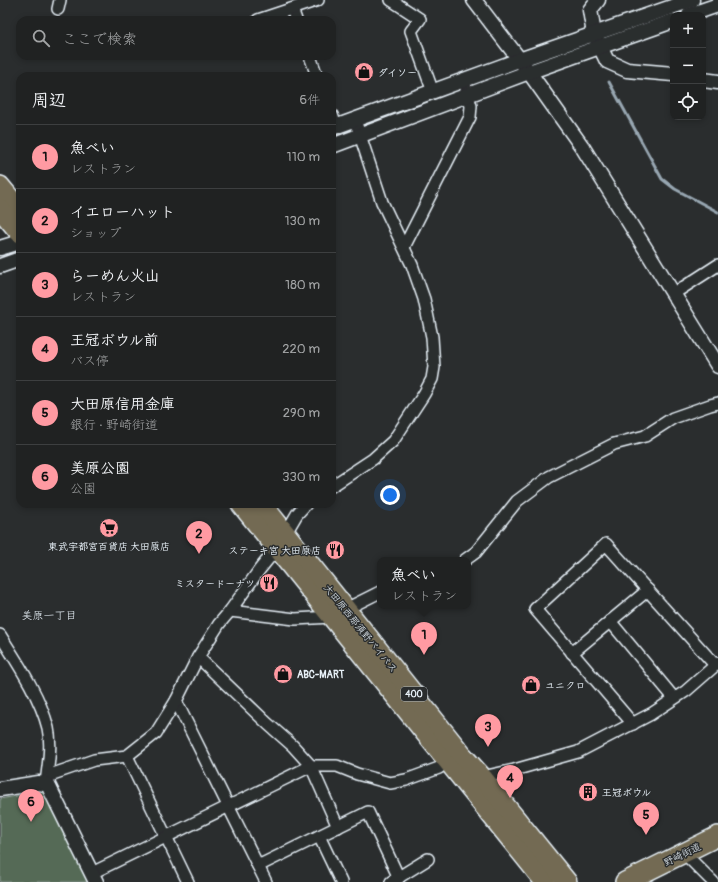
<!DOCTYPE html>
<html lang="ja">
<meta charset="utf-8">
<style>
:root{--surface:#202222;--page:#2d2f2f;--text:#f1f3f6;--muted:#a2a4a5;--line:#3d3f40;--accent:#ff9aa2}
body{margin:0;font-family:Pangolin,"Klee One",sans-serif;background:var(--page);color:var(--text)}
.controls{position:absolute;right:12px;top:12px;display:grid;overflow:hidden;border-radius:8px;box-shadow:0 2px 6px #0003}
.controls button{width:36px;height:36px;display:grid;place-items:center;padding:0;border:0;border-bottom:1px solid var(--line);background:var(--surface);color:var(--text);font:20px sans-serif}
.you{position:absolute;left:390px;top:495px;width:14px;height:14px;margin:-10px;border:3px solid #fff;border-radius:50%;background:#1a73e8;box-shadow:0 0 0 6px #1a73e833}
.badge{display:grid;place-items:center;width:26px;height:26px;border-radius:50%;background:var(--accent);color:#111;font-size:13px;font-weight:700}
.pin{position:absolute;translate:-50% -33px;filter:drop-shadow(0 1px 2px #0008)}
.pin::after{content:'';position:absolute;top:21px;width:14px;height:12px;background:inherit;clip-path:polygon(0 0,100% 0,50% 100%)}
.popup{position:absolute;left:377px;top:557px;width:94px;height:52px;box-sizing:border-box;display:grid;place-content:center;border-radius:8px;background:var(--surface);filter:drop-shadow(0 1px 3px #0005);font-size:13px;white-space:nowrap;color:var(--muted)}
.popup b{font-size:15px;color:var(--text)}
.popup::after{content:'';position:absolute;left:50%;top:100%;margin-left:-8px;border:8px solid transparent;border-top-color:var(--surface)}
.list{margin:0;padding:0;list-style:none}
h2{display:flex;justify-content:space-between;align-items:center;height:52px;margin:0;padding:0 16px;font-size:17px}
h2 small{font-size:13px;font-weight:400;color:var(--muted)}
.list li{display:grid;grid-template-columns:26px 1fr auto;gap:12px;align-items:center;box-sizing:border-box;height:64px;padding:0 16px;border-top:1px solid var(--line)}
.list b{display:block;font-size:15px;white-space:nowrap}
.list p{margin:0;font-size:13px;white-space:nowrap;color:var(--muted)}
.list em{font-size:13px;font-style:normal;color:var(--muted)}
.icon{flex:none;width:22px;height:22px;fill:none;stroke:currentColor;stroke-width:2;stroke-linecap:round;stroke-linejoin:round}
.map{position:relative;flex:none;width:718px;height:882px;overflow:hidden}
.search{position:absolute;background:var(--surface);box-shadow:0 2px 6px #0003;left:16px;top:16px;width:320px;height:44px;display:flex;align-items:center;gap:10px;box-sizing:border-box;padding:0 14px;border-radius:12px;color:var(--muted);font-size:15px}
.panel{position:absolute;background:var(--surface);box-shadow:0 2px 6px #0003;left:16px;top:72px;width:320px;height:436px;border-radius:12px}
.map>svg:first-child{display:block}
.green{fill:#556a56;stroke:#9eaea7}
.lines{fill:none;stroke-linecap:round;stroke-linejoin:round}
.stream{stroke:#98a7b2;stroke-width:3}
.minor-casing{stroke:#e8f1f8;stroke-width:14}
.tertiary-casing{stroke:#e8f1f8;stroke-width:17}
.trunk-casing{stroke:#e8f1f8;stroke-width:22}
.minor{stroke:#2a2d2e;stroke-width:11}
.tertiary{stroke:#2a2d2e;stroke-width:14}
.trunk{stroke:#736b52;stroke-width:19}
.labels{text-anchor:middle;stroke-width:3;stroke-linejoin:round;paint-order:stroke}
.shield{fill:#2a2d2e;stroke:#afb6bb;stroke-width:1}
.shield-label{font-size:9px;font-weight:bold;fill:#e8f1f8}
.poi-label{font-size:10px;font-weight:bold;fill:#e8f1f8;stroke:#2a2d2e;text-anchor:start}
.street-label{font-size:10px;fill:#e8f1f8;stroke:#2a2d2e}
.neighbourhood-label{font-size:11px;fill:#e8f1f8;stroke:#2a2d2e}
</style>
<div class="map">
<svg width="718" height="882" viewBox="0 0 718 882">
<rect width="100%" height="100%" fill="#2a2d2e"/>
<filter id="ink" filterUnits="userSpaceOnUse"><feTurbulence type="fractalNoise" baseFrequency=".025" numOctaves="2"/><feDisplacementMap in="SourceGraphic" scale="8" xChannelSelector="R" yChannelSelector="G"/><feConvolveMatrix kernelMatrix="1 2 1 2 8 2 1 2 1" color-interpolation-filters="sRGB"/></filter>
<g filter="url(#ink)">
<path class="green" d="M44,791L91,882H0V799Z"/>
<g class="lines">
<path class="stream" d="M609,82L662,179L675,189L718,212"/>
<defs>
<g id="minor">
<path d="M391,0L420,19L411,31L433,92"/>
<path d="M58,9L60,0"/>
<path d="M292,9L296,20"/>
<path d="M258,20L318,0"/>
<path d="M310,56L317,76"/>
<path d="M332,115L336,126"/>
<path d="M404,247L470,117L471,106L464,81"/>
<path d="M673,294L718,265"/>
<path d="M332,486L373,459L393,441L424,394L432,379L434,367L432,337L424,299L412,265L382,202L355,120"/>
<path d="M465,560L476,552L517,501L549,477L614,444L645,436L673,418L710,405L718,403"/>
<path d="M230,611L295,619L332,617L346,609L380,592"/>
<path d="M610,621L674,698"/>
<path d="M0,635C17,662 40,696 48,728C52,746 48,765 46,783"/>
<path d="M572,653L648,590"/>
<path d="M198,657L268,724L293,746L311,766L338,827"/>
<path d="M176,701L266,882"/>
<path d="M633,724L535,609L606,544L715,665"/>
<path d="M127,756L188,882"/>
<path d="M482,777L514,770L578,752L651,714L686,691L718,663"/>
<path d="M46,784L53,774L94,760L127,756L156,733L176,701L198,657L219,624L230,611L260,569L277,548L297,514L306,504"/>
<path d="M319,836L341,882"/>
<path d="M684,853L713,882"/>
<path d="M258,866L368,812L399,878"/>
<path d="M92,873L311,766H337L357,774L390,783L406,780L439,768L448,761"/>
<path d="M391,882L428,859"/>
</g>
<g id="tertiary">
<path d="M474,0L529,72L583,148L718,366"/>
<path d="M598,0L590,10L594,34L607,61L627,70L673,74"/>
<path d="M689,15L718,5"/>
<path d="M703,80L718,82"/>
<path d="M332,128L519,60L692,0"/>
<path d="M332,146L529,72L673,21"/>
<path d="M0,248L20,242"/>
<path d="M0,266L20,259"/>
<path d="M0,789L39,783L48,785L96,882"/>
</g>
<g id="trunk">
<path d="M0,186L20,210"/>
<path d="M0,209L20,233"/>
<path d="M241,504L545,882"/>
<path d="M262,504L463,756L482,777L567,882"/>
<path d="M625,882L718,836"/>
</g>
</defs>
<use href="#minor" class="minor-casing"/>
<use href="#tertiary" class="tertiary-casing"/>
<use href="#trunk" class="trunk-casing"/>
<use href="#minor" class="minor"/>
<use href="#tertiary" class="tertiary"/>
<use href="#trunk" class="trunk"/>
</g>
</g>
<defs>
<symbol id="shop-disc" viewBox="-11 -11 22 22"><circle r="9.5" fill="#ff9aa2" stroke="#2a2d2e"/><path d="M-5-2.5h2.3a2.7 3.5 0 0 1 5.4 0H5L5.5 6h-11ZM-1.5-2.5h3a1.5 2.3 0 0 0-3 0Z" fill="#111"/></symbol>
<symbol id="supermarket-disc" viewBox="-11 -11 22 22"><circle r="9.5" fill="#ff9aa2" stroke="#2a2d2e"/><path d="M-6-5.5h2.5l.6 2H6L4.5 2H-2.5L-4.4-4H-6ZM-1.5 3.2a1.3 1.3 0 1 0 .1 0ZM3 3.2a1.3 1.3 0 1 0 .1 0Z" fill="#111"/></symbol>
<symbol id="restaurant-disc" viewBox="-11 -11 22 22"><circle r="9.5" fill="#ff9aa2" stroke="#2a2d2e"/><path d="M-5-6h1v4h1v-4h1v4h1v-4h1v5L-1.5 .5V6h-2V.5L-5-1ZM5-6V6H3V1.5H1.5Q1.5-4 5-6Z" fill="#111"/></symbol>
<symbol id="building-disc" viewBox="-11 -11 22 22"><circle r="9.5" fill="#ff9aa2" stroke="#2a2d2e"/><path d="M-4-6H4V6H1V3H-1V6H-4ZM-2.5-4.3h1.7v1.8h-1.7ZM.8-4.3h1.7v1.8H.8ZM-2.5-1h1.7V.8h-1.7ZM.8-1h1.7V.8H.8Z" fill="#111"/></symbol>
</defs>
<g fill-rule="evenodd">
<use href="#shop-disc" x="353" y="61" width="22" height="22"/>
<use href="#supermarket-disc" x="98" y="517" width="22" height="22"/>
<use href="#restaurant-disc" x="324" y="539" width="22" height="22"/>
<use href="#restaurant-disc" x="258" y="572" width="22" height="22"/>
<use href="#shop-disc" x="272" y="663" width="22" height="22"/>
<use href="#shop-disc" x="520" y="674" width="22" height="22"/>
<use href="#building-disc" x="577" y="781" width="22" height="22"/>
</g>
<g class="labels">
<rect class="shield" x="401" y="687" width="26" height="14" rx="3"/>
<g class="shield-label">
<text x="414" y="697">400</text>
</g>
<g class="poi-label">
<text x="378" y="76">ダイソー</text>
<text x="109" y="550" text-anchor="middle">東武宇都宮百貨店 大田原店</text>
<text x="321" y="554" text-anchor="end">ステーキ宮 大田原店</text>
<text x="255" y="587" text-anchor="end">ミスタードーナツ</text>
<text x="297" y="678">ABC-MART</text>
<text x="545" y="689">ユニクロ</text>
<text x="602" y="796">王冠ボウル</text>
</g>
<g class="street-label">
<text transform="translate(361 628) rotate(51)" y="4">大田原西那須野バイパス</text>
<text transform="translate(682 854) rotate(-26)" y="4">野崎街道</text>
</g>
<g class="neighbourhood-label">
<text x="49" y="619">美原一丁目</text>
</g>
</g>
</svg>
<div class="controls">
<button>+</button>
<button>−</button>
<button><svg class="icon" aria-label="locate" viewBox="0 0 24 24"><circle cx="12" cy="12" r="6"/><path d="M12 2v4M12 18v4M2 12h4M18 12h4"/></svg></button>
</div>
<div class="you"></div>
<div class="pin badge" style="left:424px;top:655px">1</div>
<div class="popup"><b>魚べい</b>レストラン</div>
<div class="pin badge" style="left:199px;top:554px">2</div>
<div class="pin badge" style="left:488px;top:747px">3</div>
<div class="pin badge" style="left:510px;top:798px">4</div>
<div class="pin badge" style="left:646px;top:835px">5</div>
<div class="pin badge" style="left:31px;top:822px">6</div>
<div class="search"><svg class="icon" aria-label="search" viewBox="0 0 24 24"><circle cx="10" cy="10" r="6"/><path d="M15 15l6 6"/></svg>ここで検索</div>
<section class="panel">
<h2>周辺<small>6件</small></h2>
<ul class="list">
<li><span class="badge">1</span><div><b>魚べい</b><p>レストラン</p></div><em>110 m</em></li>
<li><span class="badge">2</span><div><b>イエローハット</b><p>ショップ</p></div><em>130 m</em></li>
<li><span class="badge">3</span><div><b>らーめん火山</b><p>レストラン</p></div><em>180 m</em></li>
<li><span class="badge">4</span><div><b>王冠ボウル前</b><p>バス停</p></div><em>220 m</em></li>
<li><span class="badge">5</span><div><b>大田原信用金庫</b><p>銀行 · 野崎街道</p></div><em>290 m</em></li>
<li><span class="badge">6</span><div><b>美原公園</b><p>公園</p></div><em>330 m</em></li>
</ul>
</section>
</div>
